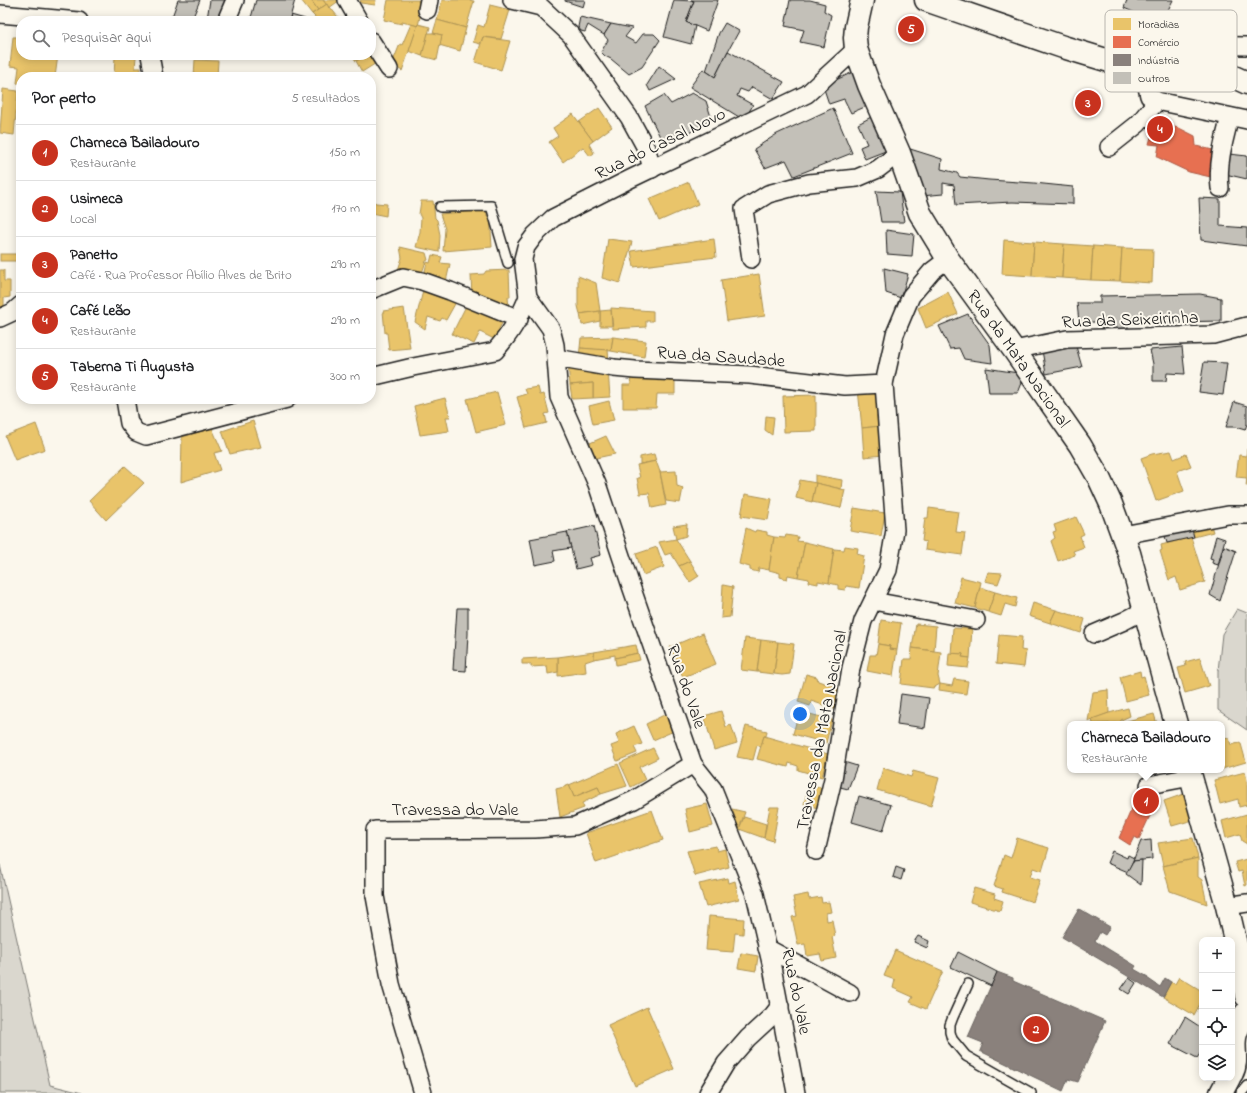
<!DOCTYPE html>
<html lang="pt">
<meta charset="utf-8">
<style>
:root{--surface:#fff;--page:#f2f2f2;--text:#202124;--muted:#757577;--line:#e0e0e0;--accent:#c8321e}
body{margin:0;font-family:"Indie Flower",sans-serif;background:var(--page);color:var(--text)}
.controls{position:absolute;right:12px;bottom:12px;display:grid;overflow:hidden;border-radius:8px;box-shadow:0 2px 10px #0003}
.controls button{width:36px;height:36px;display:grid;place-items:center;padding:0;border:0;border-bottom:1px solid var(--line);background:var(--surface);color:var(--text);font:20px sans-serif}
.you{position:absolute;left:800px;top:714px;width:14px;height:14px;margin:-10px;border:3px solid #fff;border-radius:50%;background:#1a73e8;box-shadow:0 0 0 6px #1a73e833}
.badge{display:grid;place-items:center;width:26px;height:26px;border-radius:50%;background:var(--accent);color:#fff;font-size:13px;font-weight:700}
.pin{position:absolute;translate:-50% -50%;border:2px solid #fff;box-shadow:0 1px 4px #0006}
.popup{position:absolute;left:1067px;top:721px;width:158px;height:52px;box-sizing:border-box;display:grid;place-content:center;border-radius:8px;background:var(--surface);filter:drop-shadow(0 1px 3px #0005);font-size:13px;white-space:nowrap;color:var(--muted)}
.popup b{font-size:15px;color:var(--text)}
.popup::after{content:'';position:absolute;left:50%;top:100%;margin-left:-8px;border:8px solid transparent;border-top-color:var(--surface)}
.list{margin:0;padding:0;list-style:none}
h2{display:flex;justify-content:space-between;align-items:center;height:52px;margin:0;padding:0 16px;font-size:17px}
h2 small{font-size:13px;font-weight:400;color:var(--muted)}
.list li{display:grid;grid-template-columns:26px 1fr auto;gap:12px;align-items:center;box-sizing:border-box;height:56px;padding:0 16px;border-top:1px solid var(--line)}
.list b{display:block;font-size:15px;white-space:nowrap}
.list p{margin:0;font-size:13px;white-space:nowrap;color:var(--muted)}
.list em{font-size:13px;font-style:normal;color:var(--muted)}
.icon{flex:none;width:22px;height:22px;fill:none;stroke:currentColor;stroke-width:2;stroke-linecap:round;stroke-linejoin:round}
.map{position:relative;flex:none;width:1247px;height:1093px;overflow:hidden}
.search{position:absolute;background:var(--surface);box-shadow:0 2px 10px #0003;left:16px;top:16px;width:360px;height:44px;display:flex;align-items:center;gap:10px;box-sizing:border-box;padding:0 14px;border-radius:16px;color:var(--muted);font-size:15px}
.panel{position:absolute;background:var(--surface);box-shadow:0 2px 10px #0003;left:16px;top:72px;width:360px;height:332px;border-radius:16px}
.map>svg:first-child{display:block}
.green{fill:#dad7ce;stroke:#7b7a75}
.homes{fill:#e9c46a;stroke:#ac9253}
.shops{fill:#e76f51;stroke:#aa5641}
.industry{fill:#8a817c;stroke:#69635f}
.building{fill:#c3c0b8;stroke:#1c1c1c}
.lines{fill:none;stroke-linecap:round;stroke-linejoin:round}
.lane-casing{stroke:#1c1c1c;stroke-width:12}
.street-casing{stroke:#1c1c1c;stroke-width:20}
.secondary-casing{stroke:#1c1c1c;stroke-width:25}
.lane{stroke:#fbf7ec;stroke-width:9}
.street{stroke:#fbf7ec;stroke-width:17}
.secondary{stroke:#fbf7ec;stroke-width:22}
.labels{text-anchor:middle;stroke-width:4;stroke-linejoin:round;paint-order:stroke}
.street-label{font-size:18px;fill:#1c1c1c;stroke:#fbf7ec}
.key{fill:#fbf7ec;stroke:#b8b5ae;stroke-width:1}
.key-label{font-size:11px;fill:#1c1c1c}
</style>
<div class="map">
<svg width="1247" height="1093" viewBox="0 0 1247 1093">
<rect width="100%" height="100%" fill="#fbf7ec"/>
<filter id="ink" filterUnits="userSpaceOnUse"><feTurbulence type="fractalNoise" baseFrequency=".025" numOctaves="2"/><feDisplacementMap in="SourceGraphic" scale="8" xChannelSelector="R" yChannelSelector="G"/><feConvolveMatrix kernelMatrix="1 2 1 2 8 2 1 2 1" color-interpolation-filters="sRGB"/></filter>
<g filter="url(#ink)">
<g class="green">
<path d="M1237,609L1247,613V730L1218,710V671L1222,634Z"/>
<path d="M0,865L50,1085L82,1093H0Z"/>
</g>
<g class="homes">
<path d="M301,0H311L318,10L312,14Z"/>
<path d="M311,0H323L327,4L318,10Z"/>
<path d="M323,0H340L329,8Z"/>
<path d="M360,0H376L375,5L361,3Z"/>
<path d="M388,0H419L418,2L423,3L418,26L402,22V24L384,20Z"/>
<path d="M442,0H469L474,1L466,28L437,20Z"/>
<path d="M327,4L329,8L330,7L341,21H319L312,14Z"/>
<path d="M490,5L510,10L501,39L483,37L480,44L473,42L478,25L484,27Z"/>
<path d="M437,20L466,28L460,51L439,45L442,35L433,33Z"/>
<path d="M411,24L418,26L402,71L392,64L400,44L402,45Z"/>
<path d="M418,24L430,27L422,56L409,51Z"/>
<path d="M428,33H433L442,35L437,60L422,56Z"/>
<path d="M13,37H21V55H58L55,77H21V84L17,83L19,67L10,66Z"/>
<path d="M483,37L510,41L501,70L475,62Z"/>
<path d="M352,55H367L356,61Z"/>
<path d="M367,55H371L381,60L362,72L356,61Z"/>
<path d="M115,56L136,57L135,68H141L140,77H114Z"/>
<path d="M195,60L218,61L217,77H194Z"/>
<path d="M3,89L18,91L14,135L0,133Z"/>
<path d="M599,108L612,127L593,141L579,122Z"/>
<path d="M573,114L593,141L589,144L594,153L590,156L583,147L563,162L549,142L558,136L553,128Z"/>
<path d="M689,182L698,204L659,221L649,199Z"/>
<path d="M371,200L376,203L387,204L386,216L371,213Z"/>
<path d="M421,201H433L435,218L437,220L440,235L439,252L416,247L420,232L421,218L419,214Z"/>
<path d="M487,210V216H490L492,247L443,251L445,229L440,214Z"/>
<path d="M608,239L632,242L620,283L602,278Z"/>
<path d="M714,239L716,257L634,267L631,251Z"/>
<path d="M1004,240L1034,242L1032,276L1002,274Z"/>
<path d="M1034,242L1064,244L1062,278L1032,276Z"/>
<path d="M1064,244L1093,246L1091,280L1062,278Z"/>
<path d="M1093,246L1122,248L1120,281L1091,280Z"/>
<path d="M400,247L426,253L428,260L426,261L421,276L398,270L402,258Z"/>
<path d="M1122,248L1153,249L1152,283L1120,281Z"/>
<rect x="0" y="254" width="21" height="7"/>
<path d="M432,255L442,257L440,263L450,264L445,286L424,276L427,262L430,263Z"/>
<path d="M0,270H4V281H10V297L4,298V308H0Z"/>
<path d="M509,270L510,297H508L509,309L472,297L471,275L484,274L486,271Z"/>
<path d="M759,274L765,316L727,321L721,280Z"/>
<path d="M578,276L596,283L600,311L580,314L578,306Z"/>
<path d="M423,291L436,293L456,302L446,320L442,318L440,321L428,317L425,329L415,322Z"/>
<path d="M948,292L958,314L926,328L918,308Z"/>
<path d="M468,302L504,319L494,339L480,332L474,344L452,334Z"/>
<path d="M404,308L410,348L389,350L387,333H385L383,311Z"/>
<path d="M611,308L653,311V321H646V327L613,329Z"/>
<path d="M611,310L612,326H600V311Z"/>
<path d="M600,311V321L582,325L580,314Z"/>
<path d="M613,337L611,351L580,348L581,338Z"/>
<path d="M613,337L646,341L644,357L611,351Z"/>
<path d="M580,348L608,350L609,363L579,357Z"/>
<path d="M568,364L608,370L610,397L593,398V383L570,385Z"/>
<path d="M675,374V394H657L656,408H623V385H631L630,378Z"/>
<path d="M593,383V398L572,399L570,385Z"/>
<path d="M538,387L540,395L544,394L549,413L545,414L547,423L526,428L517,397L527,394L525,389Z"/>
<path d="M877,387L881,426L862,428L858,389Z"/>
<path d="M497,392L506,425L476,432L467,399Z"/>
<path d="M816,395V431L784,432L783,396Z"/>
<path d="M445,398L450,417H446L449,431L420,435L414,406Z"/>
<path d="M609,401L614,420L593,424L589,406Z"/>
<path d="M766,416L774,417L772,435L765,430Z"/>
<path d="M253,421L261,447L230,454L222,431Z"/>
<path d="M36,424L45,449L15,460L5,436Z"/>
<path d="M881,426L883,455L864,457L862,428Z"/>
<path d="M212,428L222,451L214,453L220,470L181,482L182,437Z"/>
<path d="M606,436L615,454L596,458L590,443Z"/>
<path d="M1247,449V486H1246L1247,478L1236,477L1239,455L1246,456Z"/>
<path d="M1171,451L1174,459L1186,454L1191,466L1177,471L1184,491L1156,501L1141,458L1152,454Z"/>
<path d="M654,454L656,461L640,464V457Z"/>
<path d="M656,461L660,472L666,505L652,508L649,493L640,494L637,478H640L637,465Z"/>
<path d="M125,466L144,483L106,520L89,501Z"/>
<path d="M676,471L677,486L683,488L680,503L666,501L660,472Z"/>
<path d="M815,475L842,480L841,489L815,483Z"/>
<path d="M800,480L816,483L812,502L796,498Z"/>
<path d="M816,483L845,490L841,508L812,502Z"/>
<path d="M745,494L772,499L768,520L741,516Z"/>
<path d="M854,508L885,513L881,536L850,531Z"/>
<path d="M929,508L959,512L956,532L965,533L962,555L925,550L926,542L922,541L925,518H928Z"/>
<path d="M1076,517L1084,534L1080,536L1084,547L1073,551L1075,555L1058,561L1051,541L1055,538L1053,532L1056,531L1054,525Z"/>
<path d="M1210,522L1213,532L1194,537L1191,526Z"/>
<path d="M687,524L686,536L676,539L673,526Z"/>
<path d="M746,528L755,532L756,530L767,532V535L774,537L769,570L759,568L758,572L750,570V567L739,564Z"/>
<path d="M786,535L798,537L797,541L805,542L798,577L788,575L787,579L780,577V573L769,570L774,537L785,538Z"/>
<path d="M1191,537L1205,582L1180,590L1176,577L1169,580L1160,551L1162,550L1161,545Z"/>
<path d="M676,539L690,561L679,566L671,553L665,555L659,542Z"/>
<path d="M805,542L834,549L829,583L818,581V584L808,582L809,579L798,577Z"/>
<path d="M845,546L858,548L857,554L864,556L859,588L846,586L845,590L838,589V585L829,583L834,549L844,550Z"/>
<path d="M657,547L664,567L643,575L636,554Z"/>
<path d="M690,561L699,576L690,582L679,566Z"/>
<path d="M988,572L1002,573L998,584L985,581Z"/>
<path d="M961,577L981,582L975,608L955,603Z"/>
<path d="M723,585L733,587L730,617L721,618Z"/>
<path d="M980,587L995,592L988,612L975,608Z"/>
<path d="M995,592L1017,598L1015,607L1005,604L1001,616L988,612Z"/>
<path d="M1033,603L1056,610L1050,623L1029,616Z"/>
<path d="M1056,610L1085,619L1081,633L1050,623Z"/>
<path d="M881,620L901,623L897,650L889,649L890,646L878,644Z"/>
<path d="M916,624L936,626L934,651L912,648Z"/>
<path d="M953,628L972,629L970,658L962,657L963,654H951Z"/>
<path d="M703,633L716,664L683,677L670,647Z"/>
<path d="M999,635L1022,637L1021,650L1026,651L1024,667L996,664Z"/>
<path d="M745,638L761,640L757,672L741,670Z"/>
<path d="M761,640L778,642L774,674L757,672Z"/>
<path d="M778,642L794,644L790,674L782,675L774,674Z"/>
<path d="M878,644L890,646L889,649L897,650L893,676L867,671L870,655H876Z"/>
<path d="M636,645L638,653L615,658V655L594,659V652Z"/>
<path d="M912,648L941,652L938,676L940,684L933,688L901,684L904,659H911Z"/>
<path d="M594,652V659L585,662L586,672L558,676V657Z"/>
<path d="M638,653L640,660L616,665L615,658Z"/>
<path d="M949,653L963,654L962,657L970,658L968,668L948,666Z"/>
<path d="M558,657V672L548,674L547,666L531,667V664H522V659Z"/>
<path d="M1200,658L1209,686L1185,693L1178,668L1186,666L1185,662Z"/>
<path d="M1140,671L1141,677L1144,676L1149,695L1126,701L1120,677Z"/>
<path d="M806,674L817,677L818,681L840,688L835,709L811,701L810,706L798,702Z"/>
<path d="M954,679L968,681L966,694L939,690L940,684L952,686Z"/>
<path d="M1108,690L1109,713L1088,721L1093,692Z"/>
<path d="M1128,708L1130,716L1121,720V723L1093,724L1092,719L1109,713Z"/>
<path d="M721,711L726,727L731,725L737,743L714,750L704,716Z"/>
<path d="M799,711L832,720L826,743L793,734Z"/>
<path d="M666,714L674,731L653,740L646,724Z"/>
<path d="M1154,714L1157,724H1128L1127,721Z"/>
<path d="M634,726L642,744L634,747L637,753L617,761L611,746L619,743L616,734Z"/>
<path d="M746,726L767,731L766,736H764L761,747L757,745L753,760L737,757Z"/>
<path d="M1222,731L1224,739L1229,738L1231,745L1239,743L1241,744L1246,762L1222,769Z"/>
<path d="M764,736L828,754L822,777L798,770V766L789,763L788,767L757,759Z"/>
<path d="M653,748L658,758L639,767L645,780L631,787L620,763Z"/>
<path d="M618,764L627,786L601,794L598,787L574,797L569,785Z"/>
<path d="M883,768L911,777L913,771L939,778L931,806L877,790Z"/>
<path d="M1245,772L1247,780V805L1239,807L1238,799L1220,804L1214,780Z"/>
<path d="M809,784L826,789L821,809L804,804Z"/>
<path d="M569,785L574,797L598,787L601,794L582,803L584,808L560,817L556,789L564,787Z"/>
<path d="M1184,794L1193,820L1172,826L1164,801Z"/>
<path d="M707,804L713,826L690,832L685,809Z"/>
<path d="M770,807H779L773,841L764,838Z"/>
<path d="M732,809L745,812L739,829Z"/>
<path d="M652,810L663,840L596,863L586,833Z"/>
<path d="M1247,814V844L1242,841L1240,834L1226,838L1222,821Z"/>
<path d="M744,817L766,824L764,838L739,829Z"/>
<path d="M1017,838L1049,848L1042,871L1033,868L1030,877L1040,880L1033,902L1002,892L1003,889L994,886L1004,855L1011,858Z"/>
<path d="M1193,838L1198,858L1163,866L1158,843Z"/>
<path d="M716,846L717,851L725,849L729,867L695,876L687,851Z"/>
<path d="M1198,858V877L1202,880L1207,904L1170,891L1163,866Z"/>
<path d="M1247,859V885L1245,886L1242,871L1238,872L1235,862Z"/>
<path d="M728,878L729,883L735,881L739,899L706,907L699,884Z"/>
<path d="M974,888L995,894L994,898L1003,901L1000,911L970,902Z"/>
<path d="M808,894L809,899L821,897L822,903L829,902L831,912L826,913L827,921L832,920L835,936L832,937L836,958L822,961L820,954L807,956L805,944L798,945L792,917L797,916L793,897Z"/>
<path d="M709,916L744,919L743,934L735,933L733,952L706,950Z"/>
<path d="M895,950L943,971L926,1009L910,1002L913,997L893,988L895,980L884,976Z"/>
<path d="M741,953L758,956L756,971L738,968Z"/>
<path d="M1179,977L1202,991V1000L1194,1015L1163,997L1171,982L1175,984Z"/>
<path d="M647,1007L674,1069L635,1086L608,1025Z"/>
</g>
<g class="shops">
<path d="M1155,123L1179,128L1195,136L1196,146L1217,151L1215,178L1189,172L1157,157L1159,145L1149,144Z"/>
<path d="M1138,794L1156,803L1139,839L1134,837L1130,845L1119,838Z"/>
</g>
<g class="industry">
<path d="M1079,909L1110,927L1105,935L1100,932L1095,941L1136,966L1134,969L1148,977L1147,978L1160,987L1165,978L1171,982L1163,997L1062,937Z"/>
<path d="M997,972L1013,978V981L1105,1021L1078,1082L1068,1079L1063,1091L980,1051L983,1043L968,1037Z"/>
</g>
<g class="building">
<path d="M178,0H200L193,17L207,19L210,0H231L220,21H169L173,14Z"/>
<path d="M256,0H295L289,21H250Z"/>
<path d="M565,0H585L583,7L565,1Z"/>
<path d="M674,0L694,1L686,22L695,26L691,44L664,37Z"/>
<path d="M691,0H718L707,31L686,22L694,1Z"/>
<path d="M790,0H810L825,4L824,11L831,15L824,47L800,42L804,30L785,26Z"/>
<path d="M1127,0H1173L1161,24L1124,8Z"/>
<path d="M291,15L305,19L306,21H289Z"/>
<path d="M580,17L611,24L604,35L588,25L585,32L581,31L578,27Z"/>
<path d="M725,23L739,31L728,51L715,77L706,71L719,33Z"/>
<path d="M611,24L632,28L625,37L636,43L643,34H654L660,40L642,67L629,74L611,59L605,56L601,52L608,40L604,35Z"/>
<path d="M728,51L784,82L773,99L752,87L748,92L740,89L737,96L753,105L744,120L690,87L703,69L715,77Z"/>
<path d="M659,66L676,79L650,91L647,85Z"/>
<path d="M853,72L867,106L851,113L844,99L829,104L823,86Z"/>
<path d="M692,93L706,101L712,120L685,135L664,145L645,106L664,95L671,104Z"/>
<path d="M833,108L852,153L794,176L786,160L765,168L754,149L777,134Z"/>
<path d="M873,116L888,150L865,159L860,147L867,144L858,124Z"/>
<path d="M907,148L942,159L941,169L957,173L960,177L989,180L1034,183L1073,187V204L1012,202L956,205L954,185L943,183V194L921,196Z"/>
<path d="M1229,154L1247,156V179L1225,174Z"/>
<path d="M876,191L900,192L904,222H881Z"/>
<path d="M1199,198L1220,199V226L1247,228V246L1201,240Z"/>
<path d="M886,230L914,234L912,256L887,254Z"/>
<path d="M884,268L908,274L901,298L886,293Z"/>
<path d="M1200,294L1221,298V321L1128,323V333L1101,334V322H1079L1077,303H1100V296Z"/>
<path d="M968,314L990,345L992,363L964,359L959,348L950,349L939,326Z"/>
<path d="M1075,343L1082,367L1046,374L1042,350Z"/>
<path d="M1182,347L1185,374L1167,373L1166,381H1153V364L1150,350Z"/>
<path d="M1204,362L1227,363L1223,395L1199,392Z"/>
<path d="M986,368L1018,373L1022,383L1018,393H989Z"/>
<path d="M1234,402L1247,406V424L1245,430L1235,427H1226Z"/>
<path d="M594,526L601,555L590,558L592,565L576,569L567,532Z"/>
<path d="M1191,526L1194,537L1167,543L1164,533Z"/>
<path d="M567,532L571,548L553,551L555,561L535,565L530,539Z"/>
<path d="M1216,536L1225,539L1218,565L1212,563L1213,559L1210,558Z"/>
<path d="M1224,546L1236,551L1220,601L1210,595Z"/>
<path d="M457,608H468V634L466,671L453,670Z"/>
<path d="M901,694L929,698L925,728L897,724Z"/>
<path d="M844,762L857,766L848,789L836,786Z"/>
<path d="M859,796L891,805L883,831L852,822Z"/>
<path d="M1151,840L1152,859L1133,861L1141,841Z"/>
<path d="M1112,851L1127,858L1128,855L1134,858L1128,872L1107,863Z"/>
<path d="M1142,860L1141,885L1126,874L1133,861Z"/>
<path d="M896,867L904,870L901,880L893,877Z"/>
<path d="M918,936L929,941L927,948L914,942Z"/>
<path d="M958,952L997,972L991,986L951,967Z"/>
<path d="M1129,978L1136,983L1129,994L1121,989Z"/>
<path d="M1185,1017L1202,1028V1051L1197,1058L1170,1044Z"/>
</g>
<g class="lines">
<defs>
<g id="lane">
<path d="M440,207L491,206L508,263"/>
<path d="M968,984L953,1017L950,1025V1032L952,1039L966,1056L1031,1093"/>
<path d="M1241,1093L1247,1086"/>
</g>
<g id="street">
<path d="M347,0L359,21"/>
<path d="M512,0L541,7L571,35L629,117L647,150L652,169"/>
<path d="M427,10L429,0"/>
<path d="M0,14L79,21"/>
<path d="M226,21L235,0"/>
<path d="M371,41L389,69"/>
<path d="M1247,46L1169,45L1164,48L1147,71V87L1149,96L1157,101L1247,120"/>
<path d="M150,55L154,77"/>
<path d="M1109,147L1138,124L1157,101"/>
<path d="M1220,188C1217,164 1224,140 1230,117"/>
<path d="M751,259L744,209L768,194L809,183L857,178L878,169L899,153"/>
<path d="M371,290L403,277L422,281L450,291L519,319"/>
<path d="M0,318L13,312L21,305"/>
<path d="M1014,350L1067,339L1213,335L1247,326"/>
<path d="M556,358L614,368L635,370L750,375L845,386L884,384"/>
<path d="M371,377L413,367L495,351C511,333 519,319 528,297"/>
<path d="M125,399L129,423L136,432L146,436L287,399"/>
<path d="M1123,535L1228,515H1247"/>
<path d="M873,601L976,620"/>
<path d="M1094,634L1124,621L1145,610"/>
<path d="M1149,785L1191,777"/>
<path d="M816,851L833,779L851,668L863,621L888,570L895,530L884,384L895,334L911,296L932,271L948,259"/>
<path d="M1227,906L1247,903"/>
<path d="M767,948L850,993"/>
<path d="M423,1093L391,984L375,896V830L535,829L575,826L634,800L693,764"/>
<path d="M708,1093L726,1063L748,1038L773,1015L780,1006"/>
<path d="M796,1093L772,967L755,894L713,789L693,764L631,586L597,484L559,397L555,345L551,329L528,297L523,259L526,247L535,235L553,218L630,179L807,94L856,49"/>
</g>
<g id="secondary">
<path id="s1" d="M862,0L856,27L855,38L856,49L869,85L899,153L920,213L948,259L1014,350L1080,445L1099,478L1111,504L1129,553L1176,724"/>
<path d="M926,0L1063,47L1116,63L1147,71L1234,77L1247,83"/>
<path d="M1189,770L1227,906L1238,953L1246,996"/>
<path d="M1232,1073C1238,1062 1233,1050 1235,1038C1236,1030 1241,1022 1245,1014"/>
<path d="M1221,1093L1229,1078"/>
</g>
</defs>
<use href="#lane" class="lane-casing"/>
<use href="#street" class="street-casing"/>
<use href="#secondary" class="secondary-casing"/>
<use href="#lane" class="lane"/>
<use href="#street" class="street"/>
<use href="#secondary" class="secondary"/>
</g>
</g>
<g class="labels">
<g class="street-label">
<text transform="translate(660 143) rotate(-26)" y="6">Rua do Casal Novo</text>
<text transform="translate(1130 319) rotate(-2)" y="6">Rua da Seixeirinha</text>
<text transform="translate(721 356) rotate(4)" y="6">Rua da Saudade</text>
<text dy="6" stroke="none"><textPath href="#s1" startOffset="402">Rua da Mata Nacional</textPath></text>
<text transform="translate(687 686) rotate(71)" y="6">Rua do Vale</text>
<text transform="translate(821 730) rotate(-79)" y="6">Travessa da Mata Nacional</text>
<text x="455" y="815">Travessa do Vale</text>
<text transform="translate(797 991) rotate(78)" y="6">Rua do Vale</text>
</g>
</g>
<rect x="1105" y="10" width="132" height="82" rx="6" class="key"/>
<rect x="1113" y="18" width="18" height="12" fill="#e9c46a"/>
<rect x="1113" y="36" width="18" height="12" fill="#e76f51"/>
<rect x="1113" y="54" width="18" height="12" fill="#8a817c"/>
<rect x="1113" y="72" width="18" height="12" fill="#c3c0b8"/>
<g class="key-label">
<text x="1138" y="28">Moradias</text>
<text x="1138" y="46">Comércio</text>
<text x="1138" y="64">Indústria</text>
<text x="1138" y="82">Outros</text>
</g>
</svg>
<div class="controls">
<button>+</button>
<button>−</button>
<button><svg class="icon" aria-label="locate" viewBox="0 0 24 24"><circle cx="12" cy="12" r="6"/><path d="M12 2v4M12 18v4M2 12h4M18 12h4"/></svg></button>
<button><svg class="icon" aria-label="layers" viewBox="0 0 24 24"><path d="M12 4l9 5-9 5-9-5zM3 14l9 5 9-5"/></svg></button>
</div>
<div class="you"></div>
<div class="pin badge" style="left:1146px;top:801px">1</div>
<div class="popup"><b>Charneca Bailadouro</b>Restaurante</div>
<div class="pin badge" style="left:1036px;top:1029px">2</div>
<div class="pin badge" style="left:1088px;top:103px">3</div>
<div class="pin badge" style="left:1160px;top:129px">4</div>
<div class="pin badge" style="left:911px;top:29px">5</div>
<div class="search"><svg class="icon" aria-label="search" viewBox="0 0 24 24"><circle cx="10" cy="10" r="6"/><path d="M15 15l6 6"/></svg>Pesquisar aqui</div>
<section class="panel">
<h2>Por perto<small>5 resultados</small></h2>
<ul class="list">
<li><span class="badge">1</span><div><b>Charneca Bailadouro</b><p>Restaurante</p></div><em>150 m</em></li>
<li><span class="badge">2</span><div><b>Usimeca</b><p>Local</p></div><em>170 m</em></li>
<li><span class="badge">3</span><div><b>Panetto</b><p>Café · Rua Professor Abílio Alves de Brito</p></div><em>290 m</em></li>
<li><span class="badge">4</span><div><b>Café Leão</b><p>Restaurante</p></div><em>290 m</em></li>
<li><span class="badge">5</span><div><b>Taberna Ti Augusta</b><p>Restaurante</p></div><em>300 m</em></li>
</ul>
</section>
</div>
